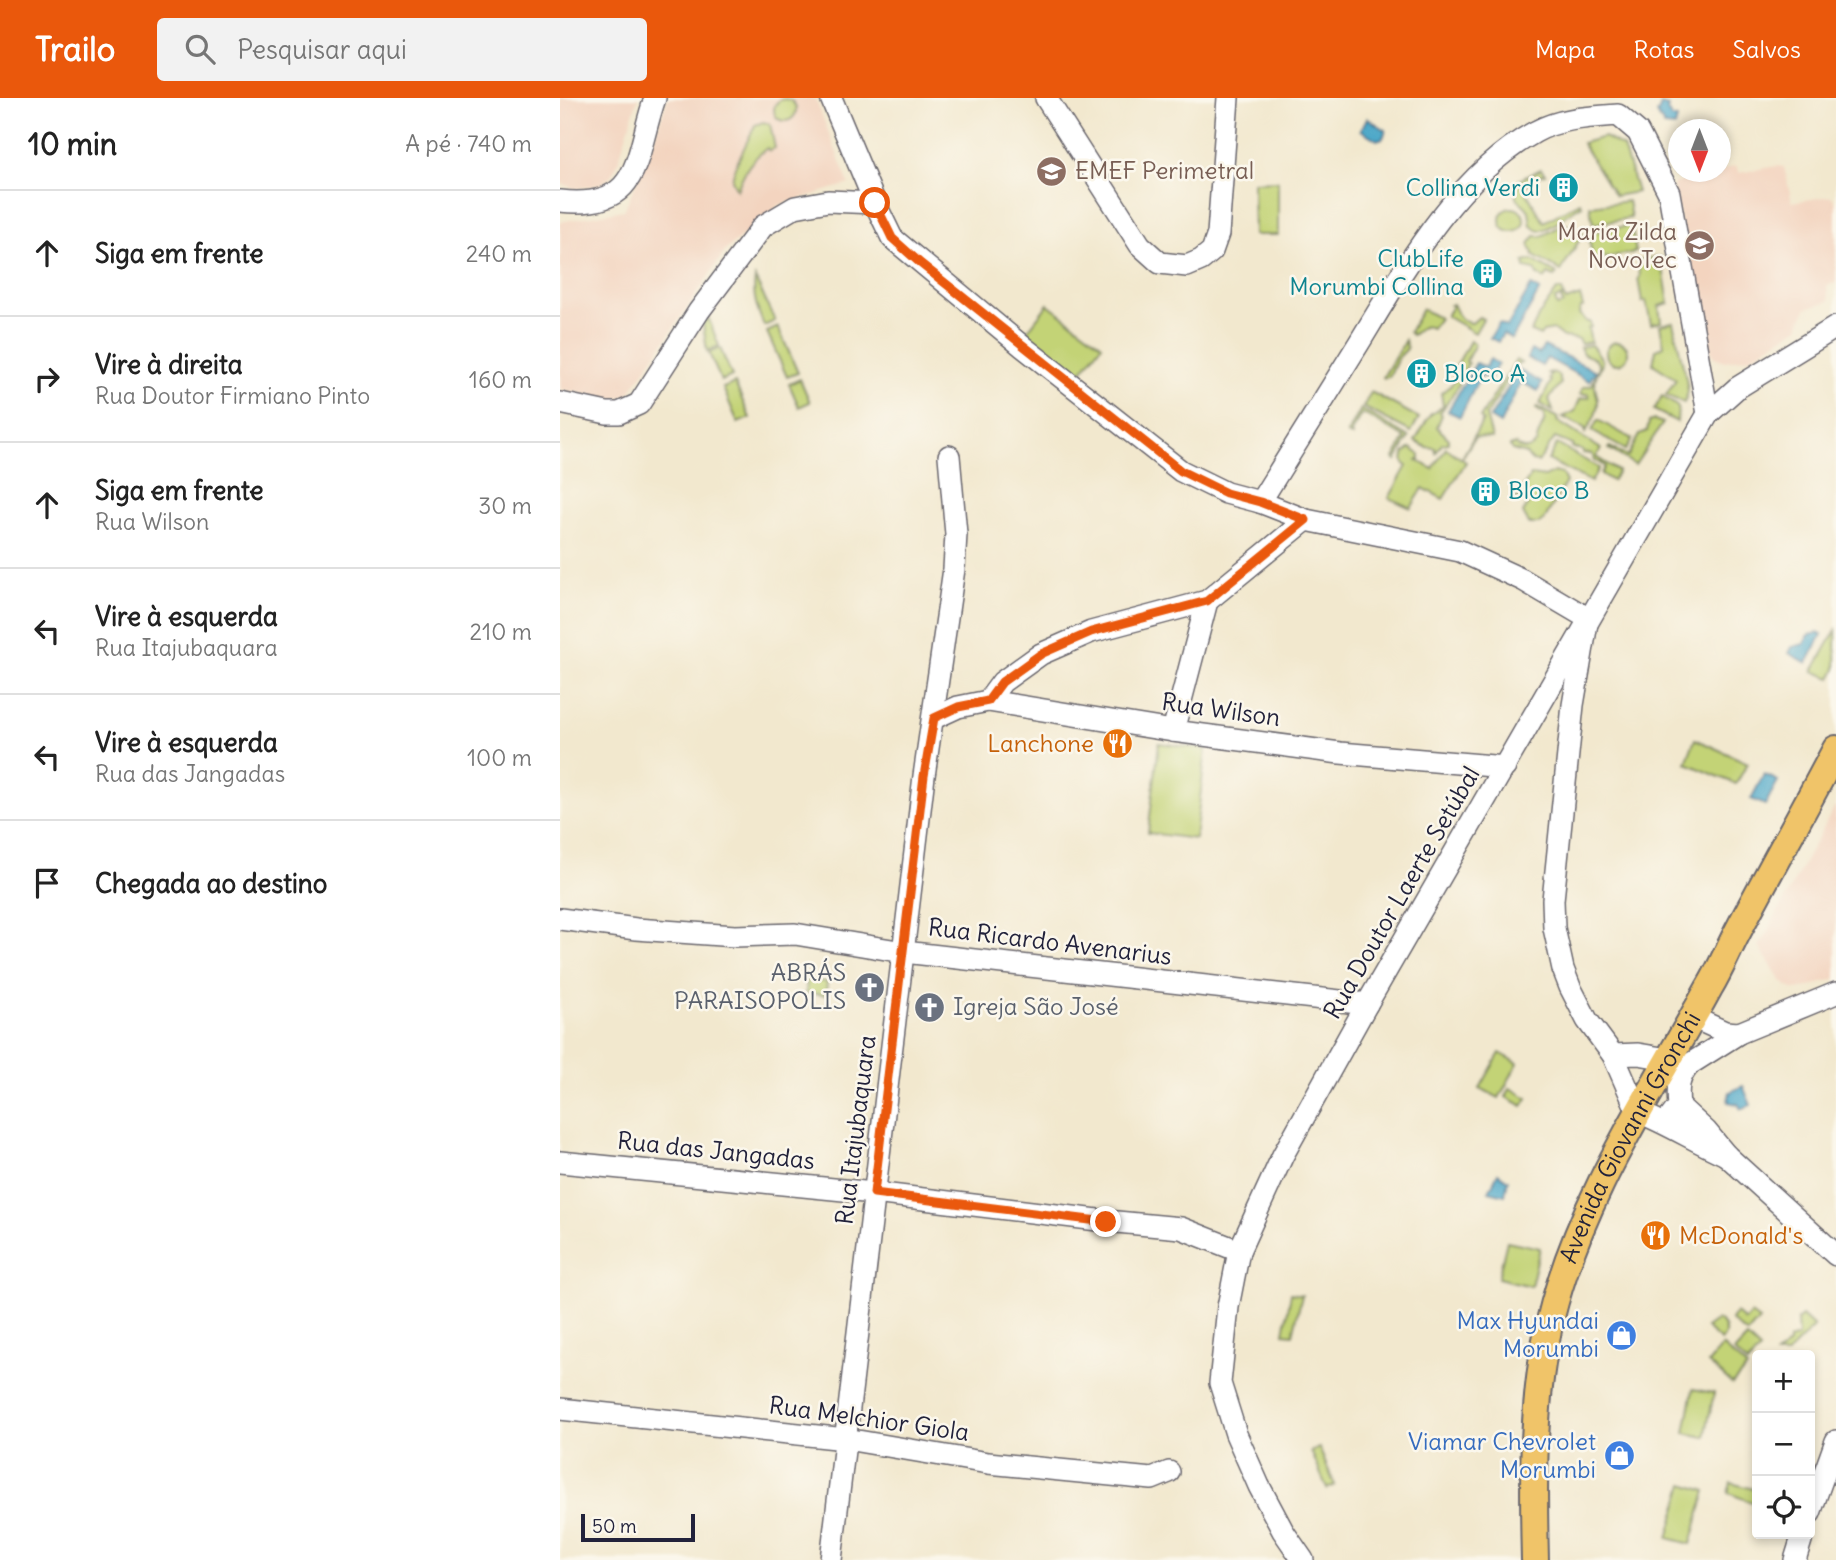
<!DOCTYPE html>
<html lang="pt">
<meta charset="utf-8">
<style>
:root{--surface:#fff;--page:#f2f2f2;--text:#222;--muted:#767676;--line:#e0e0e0;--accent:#ea580c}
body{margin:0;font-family:Delius,sans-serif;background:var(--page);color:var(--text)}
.controls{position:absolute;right:21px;bottom:21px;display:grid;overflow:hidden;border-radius:7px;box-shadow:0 4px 10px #0003}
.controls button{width:63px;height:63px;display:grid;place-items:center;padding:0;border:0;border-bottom:2px solid var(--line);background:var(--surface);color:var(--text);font:35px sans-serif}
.compass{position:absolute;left:1108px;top:21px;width:63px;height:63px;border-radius:50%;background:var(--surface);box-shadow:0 4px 10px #0003;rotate:180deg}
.scale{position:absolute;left:21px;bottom:18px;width:114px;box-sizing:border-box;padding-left:7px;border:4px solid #22223b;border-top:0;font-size:19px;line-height:24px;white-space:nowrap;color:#22223b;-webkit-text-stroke:5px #fbf7ec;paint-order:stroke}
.stop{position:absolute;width:21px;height:21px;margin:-16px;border:5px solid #ea580c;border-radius:50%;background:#fff}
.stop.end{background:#ea580c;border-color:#fff;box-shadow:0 2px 7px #0008}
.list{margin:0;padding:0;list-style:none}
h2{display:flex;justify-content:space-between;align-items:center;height:91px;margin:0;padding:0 28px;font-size:30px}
h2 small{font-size:23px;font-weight:400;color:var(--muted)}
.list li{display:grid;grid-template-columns:46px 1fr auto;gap:21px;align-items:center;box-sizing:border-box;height:126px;padding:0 28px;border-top:2px solid var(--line)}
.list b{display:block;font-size:26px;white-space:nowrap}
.list p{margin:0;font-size:23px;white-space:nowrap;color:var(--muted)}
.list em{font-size:23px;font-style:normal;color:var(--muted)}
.icon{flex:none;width:38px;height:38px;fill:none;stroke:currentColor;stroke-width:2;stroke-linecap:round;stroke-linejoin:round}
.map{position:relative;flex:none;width:1276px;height:1462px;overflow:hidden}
header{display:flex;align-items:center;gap:42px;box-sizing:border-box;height:98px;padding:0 35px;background:var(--accent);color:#fff}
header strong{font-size:33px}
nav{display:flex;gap:38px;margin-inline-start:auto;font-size:24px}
.search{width:490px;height:63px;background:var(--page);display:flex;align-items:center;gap:18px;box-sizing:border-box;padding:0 24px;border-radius:7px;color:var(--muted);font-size:26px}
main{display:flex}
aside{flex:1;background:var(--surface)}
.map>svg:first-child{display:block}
.built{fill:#f3d4bf}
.green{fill:#c3d376;stroke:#727a58;stroke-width:2}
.water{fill:#48a6c7;stroke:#356481;stroke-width:2}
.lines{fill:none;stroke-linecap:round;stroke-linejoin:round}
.minor-casing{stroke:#6b676e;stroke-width:24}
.major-casing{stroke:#6b676e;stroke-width:30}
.minor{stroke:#fff;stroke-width:21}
.major{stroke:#f0c469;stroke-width:26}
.route{stroke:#ea580c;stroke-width:9}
.labels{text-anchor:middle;stroke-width:5;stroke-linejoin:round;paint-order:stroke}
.education-label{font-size:24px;fill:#785e54;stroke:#fbf7ec;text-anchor:start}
.culture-label{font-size:24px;fill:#0d838f;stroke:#fbf7ec;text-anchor:end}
.street-label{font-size:24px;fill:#22223b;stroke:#fbf7ec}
.food-label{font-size:24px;fill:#c56008;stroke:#fbf7ec;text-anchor:end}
.worship-label{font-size:24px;fill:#5b616d;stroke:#fbf7ec;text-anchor:end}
.shop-label{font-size:24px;fill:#366cbe;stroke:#fbf7ec;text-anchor:end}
</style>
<header>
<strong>Trailo</strong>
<div class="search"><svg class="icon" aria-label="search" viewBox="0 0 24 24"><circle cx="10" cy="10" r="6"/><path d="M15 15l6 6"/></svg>Pesquisar aqui</div>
<nav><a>Mapa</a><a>Rotas</a><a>Salvos</a></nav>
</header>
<main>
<aside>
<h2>10 min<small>A pé · 740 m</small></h2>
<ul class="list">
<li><svg class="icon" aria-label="ahead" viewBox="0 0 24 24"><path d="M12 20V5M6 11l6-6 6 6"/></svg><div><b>Siga em frente</b></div><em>240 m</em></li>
<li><svg class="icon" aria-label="right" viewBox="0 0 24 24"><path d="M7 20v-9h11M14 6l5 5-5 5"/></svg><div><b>Vire à direita</b><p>Rua Doutor Firmiano Pinto</p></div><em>160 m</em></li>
<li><svg class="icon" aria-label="ahead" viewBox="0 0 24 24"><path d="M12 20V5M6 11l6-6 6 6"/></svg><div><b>Siga em frente</b><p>Rua Wilson</p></div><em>30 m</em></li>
<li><svg class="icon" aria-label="left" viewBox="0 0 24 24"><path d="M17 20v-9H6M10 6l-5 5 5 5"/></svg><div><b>Vire à esquerda</b><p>Rua Itajubaquara</p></div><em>210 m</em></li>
<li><svg class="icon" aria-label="left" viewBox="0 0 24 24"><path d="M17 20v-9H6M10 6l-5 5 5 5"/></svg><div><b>Vire à esquerda</b><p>Rua das Jangadas</p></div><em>100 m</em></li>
<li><svg class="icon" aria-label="arrive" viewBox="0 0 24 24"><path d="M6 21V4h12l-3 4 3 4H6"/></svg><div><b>Chegada ao destino</b></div></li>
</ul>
</aside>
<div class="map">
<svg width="1276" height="1462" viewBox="0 0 1276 1462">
<rect width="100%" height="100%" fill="#fbf7ec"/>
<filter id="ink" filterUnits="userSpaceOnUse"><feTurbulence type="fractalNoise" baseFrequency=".0143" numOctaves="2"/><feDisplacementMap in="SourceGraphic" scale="14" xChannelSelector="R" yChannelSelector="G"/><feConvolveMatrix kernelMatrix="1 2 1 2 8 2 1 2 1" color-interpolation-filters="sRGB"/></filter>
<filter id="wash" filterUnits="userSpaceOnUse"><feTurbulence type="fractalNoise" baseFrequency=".00686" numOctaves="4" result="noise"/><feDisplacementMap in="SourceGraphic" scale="28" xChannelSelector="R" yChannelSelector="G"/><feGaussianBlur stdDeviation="1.57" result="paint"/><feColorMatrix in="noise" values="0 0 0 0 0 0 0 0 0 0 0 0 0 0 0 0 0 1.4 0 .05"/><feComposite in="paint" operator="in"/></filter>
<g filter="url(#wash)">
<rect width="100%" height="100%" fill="#f2e8ce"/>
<g class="built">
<path d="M0,0H78L57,67L51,78L41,86L16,91L0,85Z"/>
<path d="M108,0H255L289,86L219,107L166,152L68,297L53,302L0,291V124L64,112L88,58Z"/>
<path d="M1176,68L1179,75L1217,68L1224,69L1232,104L1271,98L1274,101L1276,105V185L1267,187L1269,203L1246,210L1239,229L1190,259L1165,263L1154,259L1148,247L1113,86Z"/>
<path d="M1276,706V881L1238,892L1232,891L1222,884L1199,849Z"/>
</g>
<g class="green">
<circle cx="225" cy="12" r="11"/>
<path d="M203,24L210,26L215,50L209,53L207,50C191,62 184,73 177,92L172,82L175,69L195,27Z"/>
<path d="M1044,39L1063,49L1077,94L1055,98L1022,45Z"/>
<path d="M981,71L985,76L980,77L963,89L984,124L1020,104L1022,107C1006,115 997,129 979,133L971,128L969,113C959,98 951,106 959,82Z"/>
<path d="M718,83V137H694L693,84Z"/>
<path d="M1068,103L1071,120L1033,126L1030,108Z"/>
<circle cx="952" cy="122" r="12"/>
<path d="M1004,126L1021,133L1023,136L1001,173L974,158L969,146L975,138H982Z"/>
<path d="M1071,127L1076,154L1033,162L1028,136Z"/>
<path d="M1101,159L1109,205L1099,208L1101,224L1091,226L1086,203L1082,204L1078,180L1080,179L1078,162Z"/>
<path d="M972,162L997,176L994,179L988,176L985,181L977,177L975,172L965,170L964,164Z"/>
<path d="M195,180L215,223L204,228C197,211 192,198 195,180Z"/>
<path d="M997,192H1002L1003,198L995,201L997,208L1003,206L1001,200L1004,199L1006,203L1020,198L1023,209L1020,210L1019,216L1027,224H1030L1031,229L1028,230L1031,244L1021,246L1018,241L1003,239L994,232L983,234L980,238L971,234L979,217Z"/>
<path d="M488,206L542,247L519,277L465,236Z"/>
<path d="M893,206C898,215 898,223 912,225L919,219L923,221L915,235L886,218L892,208L890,207Z"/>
<path d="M862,211L879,220L872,230C861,225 860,233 852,237L849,234Z"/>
<path d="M148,219L159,248L147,253L143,226Z"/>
<path d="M1113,224L1127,285L1128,294L1124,305L1106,297L1116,281L1093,266L1096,251L1104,248L1100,227Z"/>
<path d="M218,229L238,275L227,279L207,234Z"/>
<path d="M845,242L847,251L838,260L829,279L825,280L823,279Z"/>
<path d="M910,243L915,246L906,263L908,265L897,290L880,315L882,317L877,329L888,340V345L882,346L876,355L875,350L866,349L855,343L870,317L883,308L881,295L890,288L894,283V272Z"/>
<circle cx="1057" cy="255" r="11"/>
<path d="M1031,247C1054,272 1034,266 1035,287C1035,293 1038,299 1038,304C1038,316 1030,326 1025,336V330L1003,319L1015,313L1020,301L1029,299L1028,296H1020L1023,289L1032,287L1039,268L1036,261L1023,256L1020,249Z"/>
<path d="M160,250L172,278L161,283L149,255Z"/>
<path d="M956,262L961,265L957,267L926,318L932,340L915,339L902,360L923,322L920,320Z"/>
<path d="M990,274L998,277L1001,285L989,301L993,313L980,306L991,283L989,281L991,277L988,275Z"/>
<path d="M240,281L250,304L239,309L229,286Z"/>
<path d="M175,285L190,320L178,325L163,290Z"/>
<path d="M811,294L859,320L851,334L803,309Z"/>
<path d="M1102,298L1118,309L1117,324L1094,312Z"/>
<path d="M977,309L998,320L997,323L1041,351L1036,359L1058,373L1052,383L1041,376L1045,368L1034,362L1032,356L1023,355V353L1017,350L1016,351L1012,349L1013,347L995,340L978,364L972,363L966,356L952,352L950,348L955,346C962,354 971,352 977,344C977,332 987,327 984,316L976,311Z"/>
<path d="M801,311L849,339L836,362L834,360L845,340L802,315L791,334L792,338L787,336Z"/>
<path d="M1038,322L1072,341L1066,352L1032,333Z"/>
<path d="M1094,322L1103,325L1075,367L1049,351L1050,349L1068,358L1079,337L1087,333L1089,324Z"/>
<path d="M997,346L1039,370L1031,384L988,362Z"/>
<path d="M851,350L860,357V362H856L873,371L886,350L906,364L883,401L863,390L851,410L829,400L847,368L843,364L844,355Z"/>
<path d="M994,374L1002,376L1006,384L984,422L979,426H969L963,415L970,402L964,399L961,402L956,400L971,377L985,379Z"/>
<path d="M1276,532V571L1271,580L1253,573Z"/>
<path d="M1135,641L1188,665L1176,686L1126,665Z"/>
<path d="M599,645L646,651L635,741L588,735Z"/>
<path d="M247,881L267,884L266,897L246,895Z"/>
<path d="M940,955L958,965L939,1000L920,990Z"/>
<path d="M950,990L968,1000L963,1008L946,999Z"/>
<path d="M947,1143L980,1150L971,1188L938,1180Z"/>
<path d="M731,1195L742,1197L733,1236L724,1235Z"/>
<path d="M1176,1215L1185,1223L1191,1216L1199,1222L1187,1236L1171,1222Z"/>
<path d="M1242,1218L1254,1229L1226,1257H1216L1229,1246V1242L1238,1239L1237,1222Z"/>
<path d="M1157,1222L1160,1223C1166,1230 1167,1237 1161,1243L1146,1230Z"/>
<path d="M1187,1240L1200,1252L1187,1266L1174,1254Z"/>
<path d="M1162,1248L1187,1270L1172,1286L1148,1265Z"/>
<path d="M1133,1291L1154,1295L1145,1339L1125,1335Z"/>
<path d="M759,1350L775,1387L767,1391L751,1353Z"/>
<path d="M1171,1385L1197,1392V1406L1168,1395Z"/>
<path d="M1124,1386L1146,1393L1131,1446L1108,1440Z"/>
</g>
<g class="water">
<path d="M1101,7L1108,9L1107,13L1112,20L1117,21L1115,29L1104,28L1097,16Z"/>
<path d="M807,20L826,32L823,40L817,42L801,32Z"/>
<path d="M971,188L980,192L952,241L943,236L938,244L930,240L939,225L947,229Z"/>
<path d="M984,248L1036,273L1029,283L987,260L982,268L967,260L971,252L979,256Z"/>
<path d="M930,261L938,266L929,281L921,277L900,319L888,313L916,265L925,269Z"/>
<path d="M959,272L982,285L978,293L961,284L940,326L930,320Z"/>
<path d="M1258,535L1262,537L1247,565L1229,555L1232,549L1244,546L1249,537Z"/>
<path d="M1204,676L1218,683L1205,707L1191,701Z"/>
<path d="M1183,988L1191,1007L1181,1011L1178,1006L1168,1004L1170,994Z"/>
<path d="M938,1075L948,1082L945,1097L929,1093Z"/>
</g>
</g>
<g filter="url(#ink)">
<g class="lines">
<defs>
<g id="minor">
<path d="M271,0L315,105L332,140L462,248L621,373L666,395L700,404L746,422L900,453L963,482L1024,518L1027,525L1013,607L993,802L994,830L1003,871L1010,889L1027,922L1053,957L1078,1014C1109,1026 1136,1044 1166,1057"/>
<path d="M486,0L580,147L600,165L627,168L641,162L652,153L658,136L668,0"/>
<path d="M0,103C82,112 74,61 95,0"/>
<path d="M0,305L47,315H59L79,306L139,213L203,128L235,109L268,103L315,105"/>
<path d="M700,404C733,351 766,298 799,245C844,171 897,77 975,34C1000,20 1030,19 1058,17L1078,34L1109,95L1148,316"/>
<path d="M428,603L442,584L481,556L531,534L647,503L746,422"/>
<path d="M374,620L398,609L428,603L613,633L780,655L945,669"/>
<path d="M613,633L647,503"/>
<path d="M0,821L76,831L175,838L235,836L344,854L807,906"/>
<path d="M1132,919L1165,934L1179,935"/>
<path d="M1053,957L1078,956L1108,961"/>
<path d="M1119,1008L1146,1033L1166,1057L1276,1157"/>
<path d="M1106,1025L1119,1008C1117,990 1118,979 1130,966L1179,935L1276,895"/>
<path d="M0,1064L314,1095L546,1123L621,1130L679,1153"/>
<path d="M0,1311L286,1341L428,1365L592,1381L609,1374"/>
<path d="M1250,1415L1276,1343"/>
<path d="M271,1462L364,678L394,471L396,436L389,358"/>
<path d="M743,1462L723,1433L699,1388L676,1336L660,1285L668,1209L679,1153L723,1057L807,906L1148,316L1177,290L1276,229"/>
<path d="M1235,1462L1243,1436"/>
</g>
<g id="major">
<path id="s1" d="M975,1462C973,1383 972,1296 991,1219C1020,1100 1091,996 1149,890C1160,872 1168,852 1178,833C1210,772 1244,712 1276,651"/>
</g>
</defs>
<use href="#minor" class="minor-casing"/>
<use href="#major" class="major-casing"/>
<use href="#minor" class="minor"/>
<use href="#major" class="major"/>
</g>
</g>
<g class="lines" filter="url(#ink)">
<path class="route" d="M315,105L332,140L360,165L621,373L666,395L700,404L746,422L647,503L531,534L481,556L442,584L428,603L398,609L374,620L364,678L314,1095L546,1124"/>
</g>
<defs>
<symbol id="school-disc" viewBox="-11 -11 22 22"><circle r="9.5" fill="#8d6e63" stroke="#fbf7ec"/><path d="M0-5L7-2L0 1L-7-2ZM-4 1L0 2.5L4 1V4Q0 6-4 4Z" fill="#fff"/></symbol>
<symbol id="building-disc" viewBox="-11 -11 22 22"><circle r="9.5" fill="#0f9aa8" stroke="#fbf7ec"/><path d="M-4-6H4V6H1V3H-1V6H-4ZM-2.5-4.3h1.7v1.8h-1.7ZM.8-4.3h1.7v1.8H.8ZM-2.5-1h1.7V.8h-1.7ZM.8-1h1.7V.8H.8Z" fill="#fff"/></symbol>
<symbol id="university-disc" viewBox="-11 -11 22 22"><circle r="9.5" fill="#8d6e63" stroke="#fbf7ec"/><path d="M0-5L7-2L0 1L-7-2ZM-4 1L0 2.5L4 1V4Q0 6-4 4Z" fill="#fff"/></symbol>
<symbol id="restaurant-disc" viewBox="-11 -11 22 22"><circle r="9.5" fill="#e8710a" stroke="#fbf7ec"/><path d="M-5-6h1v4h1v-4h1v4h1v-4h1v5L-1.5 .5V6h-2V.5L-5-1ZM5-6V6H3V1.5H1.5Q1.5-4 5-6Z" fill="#fff"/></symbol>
<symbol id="church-disc" viewBox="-11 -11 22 22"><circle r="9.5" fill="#6b7280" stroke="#fbf7ec"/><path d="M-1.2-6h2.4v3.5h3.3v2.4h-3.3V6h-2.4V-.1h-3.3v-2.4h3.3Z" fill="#fff"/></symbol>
<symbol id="shop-disc" viewBox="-11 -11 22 22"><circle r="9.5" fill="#3f7fe0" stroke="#fbf7ec"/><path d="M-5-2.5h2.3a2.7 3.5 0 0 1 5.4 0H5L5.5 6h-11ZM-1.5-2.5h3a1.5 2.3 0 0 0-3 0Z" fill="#fff"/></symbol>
</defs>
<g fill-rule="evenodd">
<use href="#school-disc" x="474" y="56" width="35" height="35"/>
<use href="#building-disc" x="986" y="72" width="35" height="35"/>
<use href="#university-disc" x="1122" y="130" width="35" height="35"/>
<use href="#building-disc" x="910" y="158" width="35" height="35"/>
<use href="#building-disc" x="844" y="258" width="35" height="35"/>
<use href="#building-disc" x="908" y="376" width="35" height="35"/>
<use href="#restaurant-disc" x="540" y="628" width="35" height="35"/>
<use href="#church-disc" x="292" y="872" width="35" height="35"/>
<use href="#church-disc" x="352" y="892" width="35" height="35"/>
<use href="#restaurant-disc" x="1078" y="1120" width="35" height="35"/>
<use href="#shop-disc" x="1044" y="1220" width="35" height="35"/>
<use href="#shop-disc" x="1042" y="1340" width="35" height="35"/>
</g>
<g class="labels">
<g class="education-label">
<text x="515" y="81">EMEF Perimetral</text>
<text x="1117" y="142" text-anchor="end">Maria Zilda<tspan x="1117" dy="28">NovoTec</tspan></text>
</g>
<g class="culture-label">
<text x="980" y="98">Collina Verdi</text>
<text x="904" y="169">ClubLife<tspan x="904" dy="28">Morumbi Collina</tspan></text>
<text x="884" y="284" text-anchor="start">Bloco A</text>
<text x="948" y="401" text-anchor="start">Bloco B</text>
</g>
<g class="street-label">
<text transform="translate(661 612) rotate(8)" y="8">Rua Wilson</text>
<text transform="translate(842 795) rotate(-60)" y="8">Rua Doutor Laerte Setúbal</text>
<text transform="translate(490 844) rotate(7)" y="8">Rua Ricardo Avenarius</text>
<text transform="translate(296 1032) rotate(-83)" y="8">Rua Itajubaquara</text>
<text dy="8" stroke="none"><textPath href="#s1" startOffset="441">Avenida Giovanni Gronchi</textPath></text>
<text transform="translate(156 1053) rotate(6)" y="8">Rua das Jangadas</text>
<text transform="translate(309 1321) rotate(8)" y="8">Rua Melchior Giola</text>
</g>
<g class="food-label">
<text x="534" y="654">Lanchone</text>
<text x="1119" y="1146" text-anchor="start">McDonald's</text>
</g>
<g class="worship-label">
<text x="286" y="883">ABRÁS<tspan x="286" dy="28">PARAISOPOLIS</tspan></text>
<text x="393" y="917" text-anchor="start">Igreja São José</text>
</g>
<g class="shop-label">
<text x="1039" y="1231">Max Hyundai<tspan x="1039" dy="28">Morumbi</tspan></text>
<text x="1036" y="1352">Viamar Chevrolet<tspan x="1036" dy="28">Morumbi</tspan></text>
</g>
</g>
</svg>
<div class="controls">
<button>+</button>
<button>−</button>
<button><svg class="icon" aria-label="locate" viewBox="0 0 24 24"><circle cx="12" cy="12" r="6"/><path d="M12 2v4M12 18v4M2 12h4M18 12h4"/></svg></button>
</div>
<svg class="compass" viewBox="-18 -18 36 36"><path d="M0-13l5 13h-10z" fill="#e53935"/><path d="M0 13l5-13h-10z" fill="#767676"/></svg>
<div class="scale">50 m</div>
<div class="stop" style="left:315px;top:105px"></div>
<div class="stop end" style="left:546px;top:1124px"></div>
</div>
</main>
